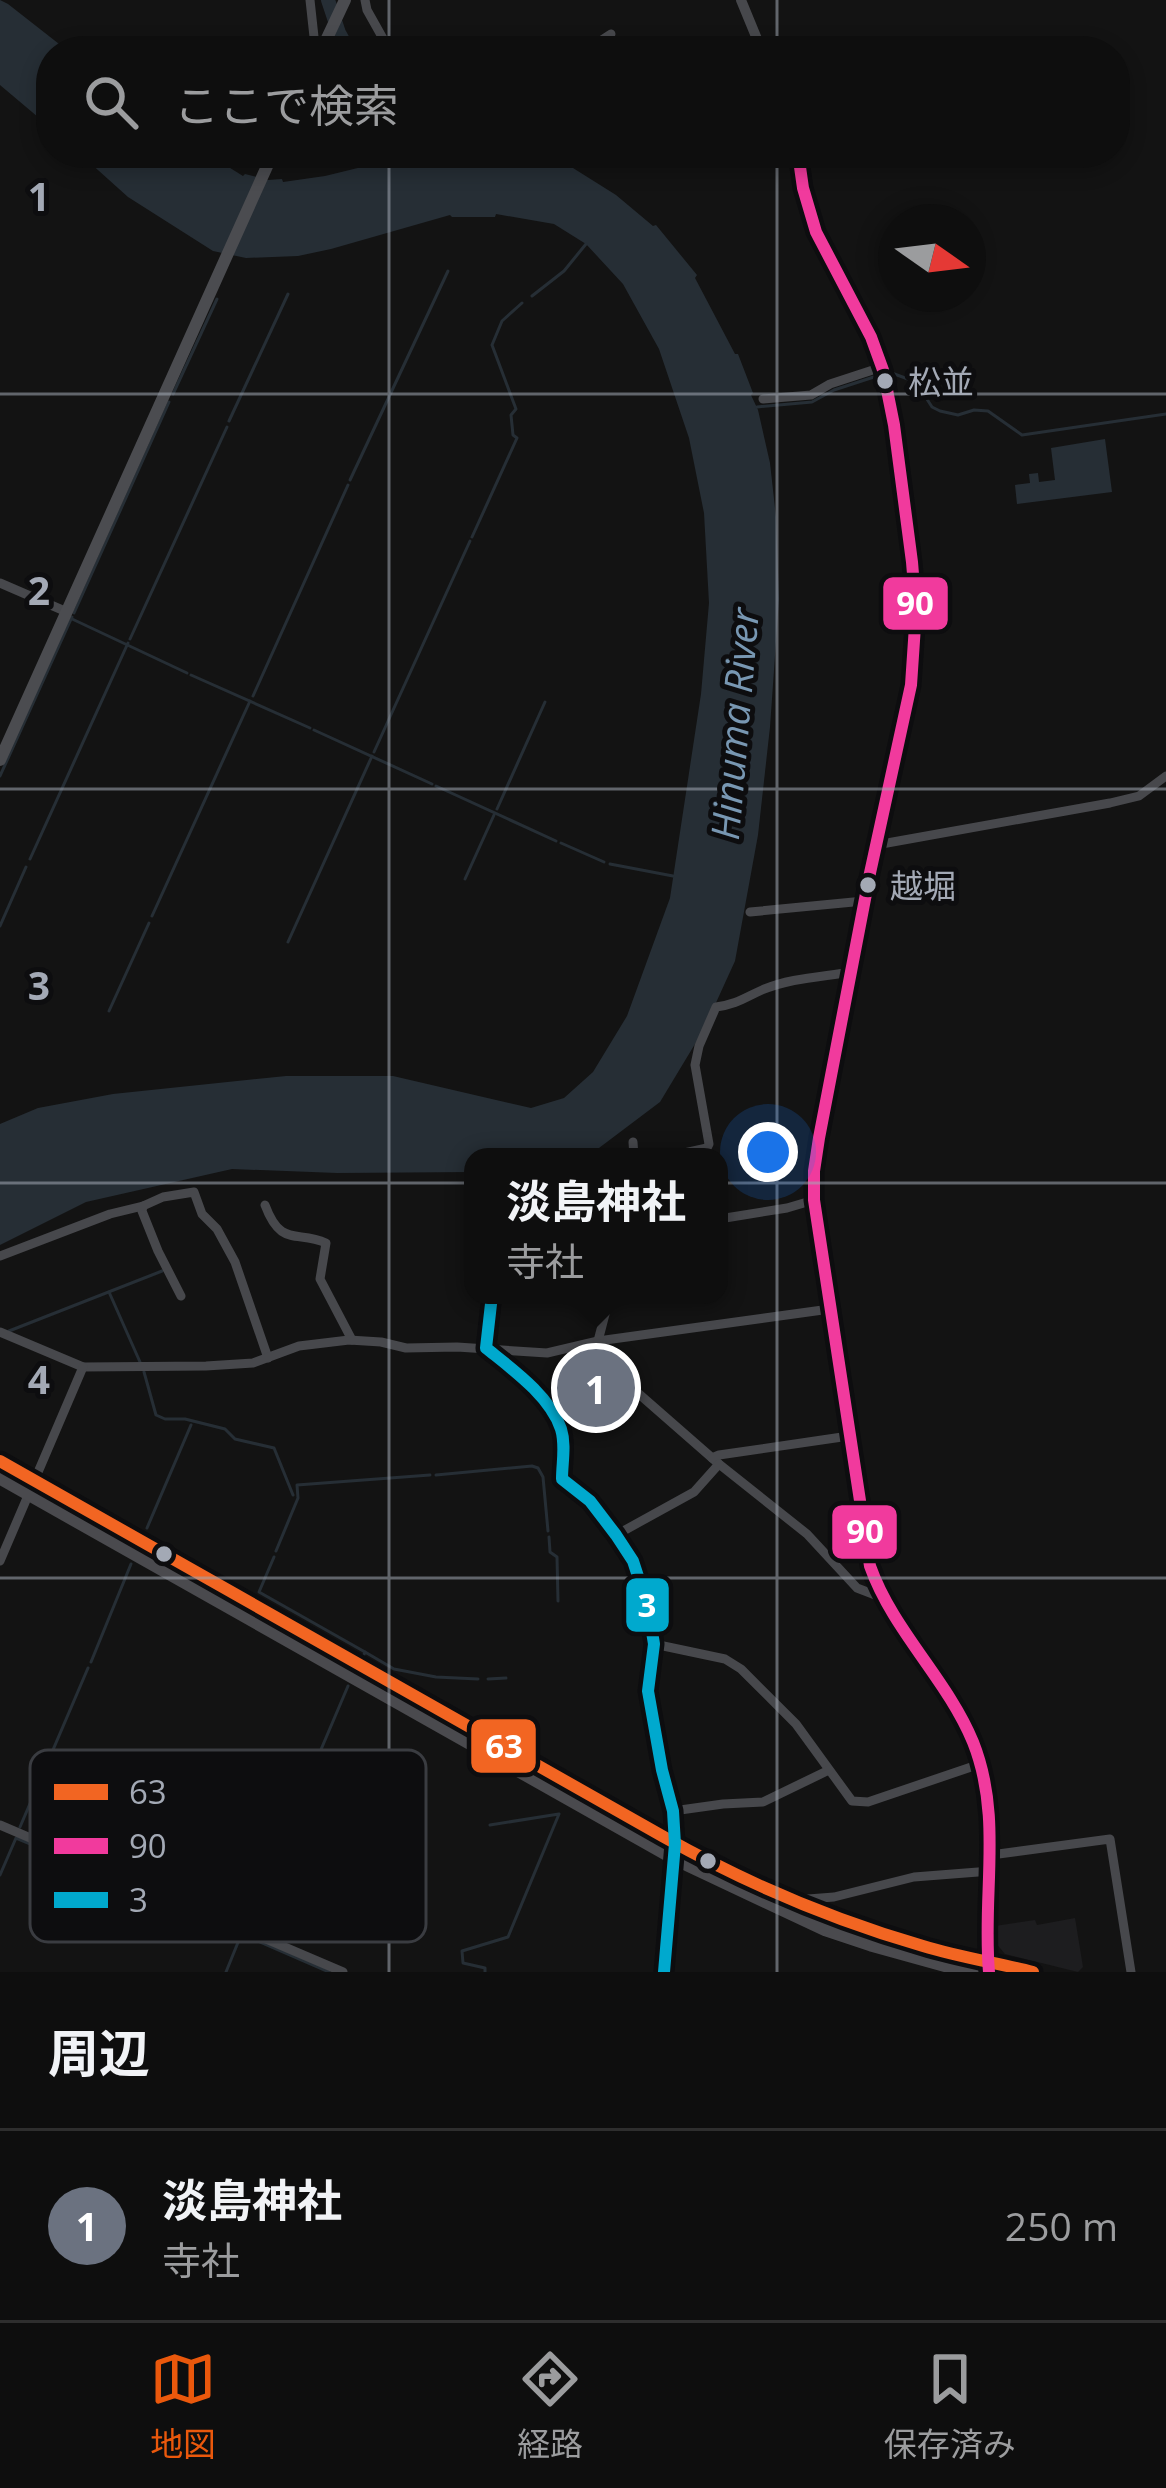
<!DOCTYPE html>
<html lang="ja">
<meta charset="utf-8">
<style>
:root{--surface:#0e0e0e;--page:#171717;--text:#f1f3f6;--muted:#9b9c9e;--line:#2e2e2e;--accent:#ea580c}
body{margin:0;font-family:"Open Sans","Noto Sans JP",sans-serif;background:var(--page);color:var(--text)}
.compass{position:absolute;left:878px;top:204px;width:108px;height:108px;border-radius:50%;background:var(--surface);box-shadow:0 6px 18px #0003;rotate:104deg}
.you{position:absolute;left:768px;top:1152px;width:42px;height:42px;margin:-30px;border:9px solid #fff;border-radius:50%;background:#1a73e8;box-shadow:0 0 0 18px #1a73e833}
.badge{display:grid;place-items:center;width:78px;height:78px;border-radius:50%;background:var(--accent);color:#fff;font-size:39px;font-weight:700}
.pin{position:absolute;translate:-50% -50%;border:6px solid #fff;box-shadow:0 3px 12px #0006}
.popup{position:absolute;left:464px;top:1148px;width:264px;height:156px;box-sizing:border-box;display:grid;place-content:center;border-radius:24px;background:var(--surface);filter:drop-shadow(0 3px 9px #0005);font-size:39px;white-space:nowrap;color:var(--muted)}
.popup b{font-size:45px;color:var(--text)}
.popup::after{content:'';position:absolute;left:50%;top:100%;margin-left:-24px;border:24px solid transparent;border-top-color:var(--surface)}
.list{margin:0;padding:0;list-style:none}
h2{display:flex;justify-content:space-between;align-items:center;height:156px;margin:0;padding:0 48px;font-size:51px}
h2 small{font-size:39px;font-weight:400;color:var(--muted)}
.list li{display:grid;grid-template-columns:78px 1fr auto;gap:36px;align-items:center;box-sizing:border-box;height:192px;padding:0 48px;border-top:3px solid var(--line)}
.list b{display:block;font-size:45px;white-space:nowrap}
.list p{margin:0;font-size:39px;white-space:nowrap;color:var(--muted)}
.list em{font-size:39px;font-style:normal;color:var(--muted)}
.icon{flex:none;width:66px;height:66px;fill:none;stroke:currentColor;stroke-width:2;stroke-linecap:round;stroke-linejoin:round}
.map{position:relative;flex:none;width:1166px;height:1972px;overflow:hidden}
.search{position:absolute;background:var(--surface);box-shadow:0 6px 18px #0003;left:36px;right:36px;top:36px;height:132px;display:flex;align-items:center;gap:30px;box-sizing:border-box;padding:0 42px;border-radius:48px;color:var(--muted);font-size:45px}
.sheet{height:348px;background:var(--surface)}
nav{display:flex;justify-content:space-around;align-items:center;box-sizing:border-box;height:168px;border-top:3px solid var(--line);background:var(--surface);font-size:33px;color:var(--muted)}
nav a{display:grid;justify-items:center;gap:6px}
nav .on{color:var(--accent)}
.map>svg:first-child{display:block}
.built{fill:#1d1d1f}
.water{fill:#262e35}
.lines{fill:none;stroke-linecap:round;stroke-linejoin:round}
.stream{stroke:#262e35;stroke-width:3}
.river{stroke:#262e35;stroke-width:14}
.minor{stroke:#47484c;stroke-width:9}
.tertiary{stroke:#47484c;stroke-width:10}
.secondary{stroke:#4b4c50;stroke-width:12}
.trunk{stroke:#4a4a4e;stroke-width:15}
.bus-1-casing{stroke:#0d0d0f;stroke-width:21}
.bus-2-casing{stroke:#0d0d0f;stroke-width:21}
.bus-3-casing{stroke:#0d0d0f;stroke-width:21}
.bus-1{stroke:#f26522;stroke-width:12}
.bus-2{stroke:#f13a9d;stroke-width:12}
.bus-3{stroke:#00a9ce;stroke-width:12}
.grid{fill:none;stroke:#a3a9b5;stroke-width:3;stroke-opacity:0.55}
.bus-dot{fill:#a3a9b5;stroke:#0d0d0f;stroke-width:4.5}
.labels{text-anchor:middle;stroke-width:10;stroke-linejoin:round;paint-order:stroke}
.bus-label{font-size:33px;fill:#a3a9b5;stroke:#0d0d0f;text-anchor:start}
.water-label{font-size:39px;font-style:italic;fill:#7897b2;stroke:#0d0d0f}
.key{fill:#0d0d0f;stroke:#3a3c41;stroke-width:3}
.key-label{font-size:33px;fill:#a3a9b5}
.grid-label{font-size:39px;text-anchor:middle;font-weight:bold;fill:#a3a9b5;stroke:#0d0d0f;stroke-width:10;stroke-linejoin:round;paint-order:stroke}
.line-badge{stroke:#0d0d0f;stroke-width:4.5}
.badge-label{font-size:33px;text-anchor:middle;font-weight:bold;fill:#fff}
</style>
<div class="map">
<svg width="1166" height="1972" viewBox="0 0 1166 1972">
<rect width="100%" height="100%" fill="#131313"/>
<path class="built" d="M1075,1918L1083,1967L1078,1972L1005,1954L995,1942V1926L1035,1920L1037,1925Z"/>
<g class="water">
<path d="M0,0L8,4L68,51H51V128L0,85Z"/>
<path d="M79,153H206L243,176L245,174L268,180L282,179L283,182L325,176L370,165L371,153H547L558,163L573,165V168L616,195L653,226L656,225L697,275L695,278L735,354H738L753,393L751,395L758,410L770,463L776,517L779,599L770,727L758,835L735,961L704,1029L660,1102L595,1151L576,1157H473V1172L337,1173L232,1169L86,1202L0,1245V1124L38,1108L113,1094L286,1076H393L531,1108L564,1098L593,1072L627,1016L670,898L701,694L709,603L704,513L689,438L659,349L623,284L586,244L554,224L496,214L495,217H452L450,215L331,249L298,256L246,258L213,251L128,197Z"/>
<path d="M1105,439L1112,492L1017,504L1015,485L1030,483L1029,474L1038,473L1039,482L1055,480L1051,448Z"/>
</g>
<g class="lines">
<g class="stream">
<path d="M532,296L564,271L586,244"/>
<path d="M889,372L916,382L932,407L940,411L958,415L974,410L988,411L1022,435L1166,414"/>
<path d="M173,394L217,299"/>
<path d="M757,407L812,402L834,390L880,375"/>
<path d="M229,421L288,294"/>
<path d="M350,480L448,271"/>
<path d="M472,537L517,438L513,435L511,415L516,409L492,345L502,321L522,303"/>
<path d="M74,613L169,402"/>
<path d="M70,618L187,673"/>
<path d="M130,639L227,427"/>
<path d="M191,675L310,728"/>
<path d="M253,696L348,485"/>
<path d="M314,730L432,784"/>
<path d="M374,752L470,541"/>
<path d="M0,776L72,617"/>
<path d="M436,786L556,841"/>
<path d="M497,809L545,702"/>
<path d="M561,843L604,862"/>
<path d="M30,859L128,643"/>
<path d="M610,864L673,876"/>
<path d="M465,879L494,815"/>
<path d="M152,916L250,701"/>
<path d="M0,926L26,867"/>
<path d="M288,942L372,756"/>
<path d="M109,1011L149,923"/>
<path d="M109,1292L140,1362"/>
<path d="M9,1331L162,1271"/>
<path d="M144,1372L156,1415L165,1419H185L225,1429L235,1439L274,1448L293,1495"/>
<path d="M436,1475L532,1466L538,1468L543,1477L548,1531"/>
<path d="M147,1528L191,1425"/>
<path d="M549,1537L550,1552L557,1557L558,1601"/>
<path d="M276,1551L298,1498L297,1485L430,1475"/>
<path d="M274,1557L259,1592L365,1652"/>
<path d="M363,1657L365,1652L394,1669L436,1677L478,1679"/>
<path d="M91,1662L131,1564"/>
<path d="M488,1679L506,1678"/>
<path d="M20,1827L88,1668"/>
<path d="M0,1875L16,1838L124,1883"/>
<path d="M133,1887L329,1972"/>
<path d="M246,1926L348,1686"/>
<path d="M226,1972L241,1935"/>
<path d="M485,1972V1968L463,1963L462,1951L508,1937L559,1814L490,1825"/>
</g>
<path class="river" d="M328,0L339,33L349,51"/>
<g class="minor">
<path d="M310,0L315,46L320,51"/>
<path d="M365,0L367,10L390,51"/>
<path d="M585,51L611,34"/>
<path d="M559,153L563,157L577,159"/>
<path d="M763,399L811,395L830,384L882,367"/>
<path d="M0,583L67,612"/>
<path d="M876,845L1110,803L1139,796L1166,776"/>
<path d="M750,912L864,901"/>
<path d="M633,1142L634,1157"/>
<path d="M666,1157L707,1148L709,1144L695,1065L699,1046L716,1007C737,1004 744,998 762,990C790,978 821,977 851,972"/>
<path d="M265,1205C281,1248 297,1230 326,1243L320,1279L352,1340"/>
<path d="M143,1206L142,1211L158,1251L181,1296"/>
<path d="M719,1219L787,1208L814,1200"/>
<path d="M0,1256L110,1214L143,1206L163,1197L194,1192L202,1214L217,1229L235,1262L268,1358"/>
<path d="M492,1295L486,1348C512,1369 550,1396 561,1429C566,1445 562,1463 562,1479L590,1501L616,1535L633,1561L648,1607L654,1644L648,1691L662,1770L673,1811L675,1844L664,1972"/>
<path d="M0,1332L83,1367L206,1366L253,1363L299,1346L349,1340L381,1342L406,1348L457,1347L547,1353L598,1341L830,1309"/>
<path d="M598,1341L610,1295"/>
<path d="M583,1345L719,1464L807,1534L857,1588L883,1598"/>
<path d="M712,1458L719,1455L849,1436"/>
<path d="M616,1535L694,1492L719,1464"/>
<path d="M0,1561L83,1367"/>
<path d="M654,1644L725,1659L741,1669L796,1724L852,1801L868,1802L980,1764"/>
<path d="M673,1811L723,1804L763,1802L829,1770"/>
<path d="M0,1825L343,1972"/>
<path d="M991,1855L1110,1839L1131,1972"/>
<path d="M802,1902L808,1899L834,1897L914,1877L991,1871"/>
</g>
<g class="tertiary">
<path d="M741,0L762,51"/>
<path d="M798,153L803,188L816,232L871,337L883,370L894,425L912,562L916,611L911,685L870,873L819,1138L814,1171V1200L870,1566C893,1631 947,1679 973,1742C1003,1817 982,1894 989,1972"/>
</g>
<g class="secondary">
<path d="M321,51L345,0"/>
<path d="M0,760L273,153"/>
</g>
<g class="trunk">
<path d="M0,1461L664,1837C746,1883 833,1920 923,1946C959,1957 997,1963 1033,1972"/>
<path d="M0,1477L675,1858L826,1929L871,1944L972,1972"/>
</g>
<defs>
<path id="bus-1" d="M0,1461L664,1837C746,1883 833,1920 923,1946C959,1957 997,1963 1033,1972"/>
<path id="bus-2" d="M798,153L803,188L816,232L871,337L883,370L894,425L912,562L916,611L911,685L870,873L819,1138L814,1171V1200L870,1566C893,1631 947,1679 973,1742C1003,1817 982,1894 989,1972"/>
<path id="bus-3" d="M492,1295L486,1348C512,1369 550,1396 561,1429C566,1445 562,1463 562,1479L590,1501L616,1535L633,1561L648,1607L654,1644L648,1691L662,1770L673,1811L675,1844L664,1972"/>
</defs>
<use href="#bus-1" class="bus-1-casing"/>
<use href="#bus-2" class="bus-2-casing"/>
<use href="#bus-3" class="bus-3-casing"/>
<use href="#bus-1" class="bus-1"/>
<use href="#bus-2" class="bus-2"/>
<use href="#bus-3" class="bus-3"/>
</g>
<path class="grid" d="M389,0V51M777,0V51M389,153V1972M777,153V1972M0,394H1166M0,789H1166M0,1183H1166M0,1578H1166"/>
<g class="bus-dot">
<circle cx="885" cy="381" r="10"/>
<circle cx="868" cy="885" r="10"/>
<circle cx="164" cy="1554" r="10"/>
<circle cx="708" cy="1861" r="10"/>
</g>
<g class="labels">
<g class="bus-label">
<text x="908" y="394">松並</text>
<text x="890" y="898">越堀</text>
</g>
<g class="water-label">
<text transform="translate(735 724) rotate(-85)" y="14">Hinuma River</text>
</g>
</g>
<rect x="30" y="1750" width="396" height="192" rx="18" class="key"/>
<rect x="54" y="1784" width="54" height="16" fill="#f26522"/>
<rect x="54" y="1838" width="54" height="16" fill="#f13a9d"/>
<rect x="54" y="1892" width="54" height="16" fill="#00a9ce"/>
<g class="key-label">
<text x="129" y="1804">63</text>
<text x="129" y="1858">90</text>
<text x="129" y="1912">3</text>
</g>
<g class="grid-label">
<text x="39" y="211">1</text>
<text x="39" y="605">2</text>
<text x="39" y="1000">3</text>
<text x="39" y="1394">4</text>
</g>
<g class="line-badge">
<rect x="881" y="575" width="69" height="57" rx="12" fill="#f13a9d"/>
<rect x="830" y="1503" width="69" height="58" rx="12" fill="#f13a9d"/>
<rect x="624" y="1576" width="47" height="58" rx="12" fill="#00a9ce"/>
<rect x="469" y="1717" width="69" height="58" rx="12" fill="#f26522"/>
</g>
<g class="badge-label">
<text x="915" y="615">90</text>
<text x="865" y="1543">90</text>
<text x="647" y="1617">3</text>
<text x="504" y="1758">63</text>
</g>
</svg>
<svg class="compass" viewBox="-18 -18 36 36"><path d="M0-13l5 13h-10z" fill="#e53935"/><path d="M0 13l5-13h-10z" fill="#9b9c9e"/></svg>
<div class="you"></div>
<div class="pin badge" style="left:596px;top:1388px;background:#6b7280">1</div>
<div class="popup"><b>淡島神社</b>寺社</div>
<div class="search"><svg class="icon" aria-label="search" viewBox="0 0 24 24"><circle cx="10" cy="10" r="6"/><path d="M15 15l6 6"/></svg>ここで検索</div>
</div>
<section class="sheet">
<h2>周辺<small></small></h2>
<ul class="list">
<li><span class="badge" style="background:#6b7280">1</span><div><b>淡島神社</b><p>寺社</p></div><em>250 m</em></li>
</ul>
</section>
<nav>
<a class="on"><svg class="icon" aria-label="map" viewBox="0 0 24 24"><path d="M3 6l6-2 6 2 6-2v14l-6 2-6-2-6 2zM9 4v14M15 6v14"/></svg>地図</a>
<a><svg class="icon" aria-label="directions" viewBox="0 0 24 24"><path d="M12 3l9 9-9 9-9-9zM9 14v-3h6M13 9l2 2-2 2"/></svg>経路</a>
<a><svg class="icon" aria-label="saved" viewBox="0 0 24 24"><path d="M7 4h10v16l-5-4-5 4z"/></svg>保存済み</a>
</nav>
